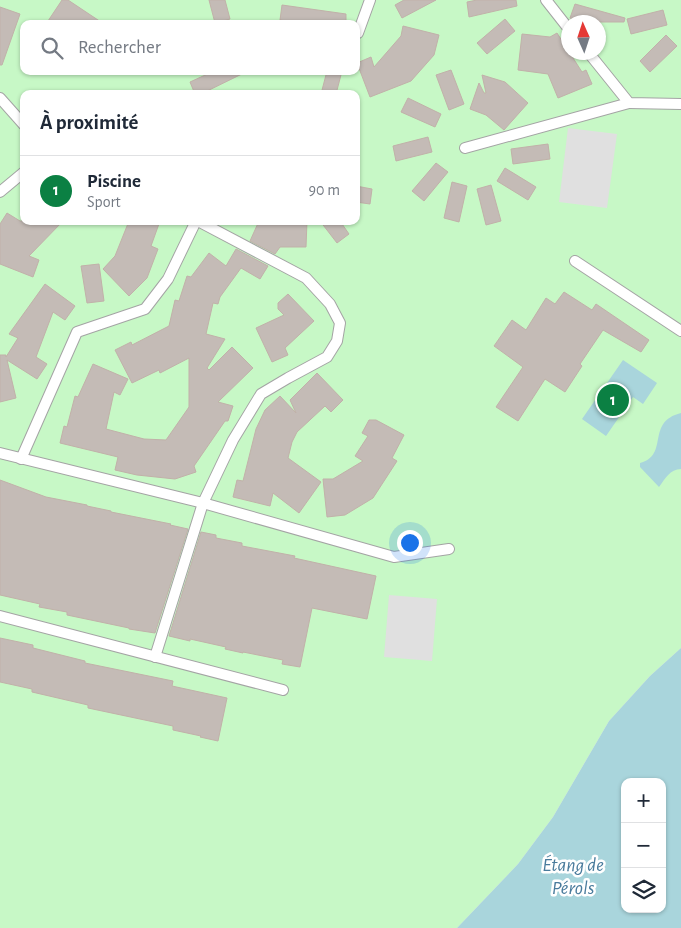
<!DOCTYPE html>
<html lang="fr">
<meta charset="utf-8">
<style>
:root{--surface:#fff;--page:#f6f6f7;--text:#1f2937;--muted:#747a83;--line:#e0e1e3;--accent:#0b8043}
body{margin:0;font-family:"Alegreya Sans",sans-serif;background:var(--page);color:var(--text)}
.controls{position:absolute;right:15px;bottom:15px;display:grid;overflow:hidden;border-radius:10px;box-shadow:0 1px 4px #0004}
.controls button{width:45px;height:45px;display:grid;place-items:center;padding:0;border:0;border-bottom:1px solid var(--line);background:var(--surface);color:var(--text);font:25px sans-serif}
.compass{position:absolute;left:561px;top:15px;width:45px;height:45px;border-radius:50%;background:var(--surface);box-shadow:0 1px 4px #0004;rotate:357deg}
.you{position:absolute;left:409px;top:542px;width:18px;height:18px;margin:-12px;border:4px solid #fff;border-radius:50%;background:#1a73e8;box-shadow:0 0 0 8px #1a73e833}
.badge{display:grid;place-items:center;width:32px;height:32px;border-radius:50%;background:var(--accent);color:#fff;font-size:16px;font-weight:700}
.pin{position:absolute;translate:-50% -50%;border:2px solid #fff;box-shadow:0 1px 5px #0006}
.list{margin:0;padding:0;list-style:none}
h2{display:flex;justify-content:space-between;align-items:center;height:65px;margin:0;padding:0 20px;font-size:21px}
h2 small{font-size:16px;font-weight:400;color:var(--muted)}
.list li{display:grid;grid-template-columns:32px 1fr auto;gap:15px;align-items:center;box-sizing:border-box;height:70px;padding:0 20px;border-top:1px solid var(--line)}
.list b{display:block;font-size:19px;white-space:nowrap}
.list p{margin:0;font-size:16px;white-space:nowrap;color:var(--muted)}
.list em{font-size:16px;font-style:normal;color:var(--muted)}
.icon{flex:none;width:28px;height:28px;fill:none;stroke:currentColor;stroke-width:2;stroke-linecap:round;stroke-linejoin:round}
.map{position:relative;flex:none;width:681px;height:928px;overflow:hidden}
.search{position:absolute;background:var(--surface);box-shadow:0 1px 4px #0004;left:20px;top:20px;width:340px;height:55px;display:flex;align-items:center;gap:12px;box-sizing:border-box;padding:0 18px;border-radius:10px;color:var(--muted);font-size:19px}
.panel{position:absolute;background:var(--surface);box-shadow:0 1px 4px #0004;left:20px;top:90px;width:340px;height:135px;border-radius:10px}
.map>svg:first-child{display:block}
.park{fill:#c7f8c6;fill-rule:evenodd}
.parking{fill:#e0e0e0}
.water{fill:#a9d5dc;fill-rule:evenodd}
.building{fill:#c4bbb6;stroke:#c1b1a9}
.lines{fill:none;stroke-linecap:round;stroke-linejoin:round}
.lane-casing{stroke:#a4a4a4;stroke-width:12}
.lane{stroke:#fff;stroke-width:10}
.labels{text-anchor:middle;stroke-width:5;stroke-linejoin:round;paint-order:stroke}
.water-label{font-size:20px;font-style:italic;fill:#497b9c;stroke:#fff}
</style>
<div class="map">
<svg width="681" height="928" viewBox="0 0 681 928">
<rect width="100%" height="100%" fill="#f0ece7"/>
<path class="park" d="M0,0H681V648L650,676L609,721L553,817L518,864L457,928H0ZM568,22H598V52H568ZM24,24H356V71H24ZM24,94H356V221H24Z"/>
<g class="parking">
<path d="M568,128L617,134L607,208L559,202Z"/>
<path d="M389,595L437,599L432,661L384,657Z"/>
</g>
<g class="water">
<path d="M623,360L657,383L643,404L633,397L606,436L582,419Z"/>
<path d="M681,413V469C670,469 665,479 659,487L640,467V463C670,455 645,422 681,413Z"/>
<path d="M681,648V928H457L518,864L553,817L609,721L650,676ZM625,782H662V909H625Z"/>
</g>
<g class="building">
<path d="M62,0H68L104,24H46Z"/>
<path d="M209,0H225L230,19L215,23Z"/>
<path d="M404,0H436L402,18L395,5Z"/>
<path d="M477,0H516L517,6L469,17L467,2Z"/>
<path d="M575,4L625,18L624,22H585L570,18Z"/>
<path d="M282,5L346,14V24H305L280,20Z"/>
<path d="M0,7L20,14L2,65H0Z"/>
<path d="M663,10L667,25L631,34L627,19Z"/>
<path d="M505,19L515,31L487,54L477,43Z"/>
<path d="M403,26L439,35L434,55L411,81L370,97L357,63L371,57L374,67L401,36Z"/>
<path d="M557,33L582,72L586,70L592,84L558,98L548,74L518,70L522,34L550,37Z"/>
<path d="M666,35L677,46L650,72L640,61Z"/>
<path d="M451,70L464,104L449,110L436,75Z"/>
<path d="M214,71H248L201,94H195L190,82Z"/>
<path d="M327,71H342L336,94H321Z"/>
<path d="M482,75L505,82L528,103L504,130L486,115L470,109L479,83L484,93H486Z"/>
<path d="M408,98L441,114L435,127L401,112Z"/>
<path d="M428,137L432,152L396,161L393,146Z"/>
<path d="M548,144L550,159L513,164L511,149Z"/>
<path d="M436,163L448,172L424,201L412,191Z"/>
<path d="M505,168L536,187L528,200L497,181Z"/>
<path d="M452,182L467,186L459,222L444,218Z"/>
<path d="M491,185L501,221L486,225L477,189Z"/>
<path d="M356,186L372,189L370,204L356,202Z"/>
<path d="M7,213L20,221H63L29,256L39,260L33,277L0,264V224Z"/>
<path d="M129,221H160L151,246L158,249L147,278L129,296L103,269L115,256Z"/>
<path d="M259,221H307L306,247H280L275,254L250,241Z"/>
<path d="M320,221H340L349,234L337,243Z"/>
<path d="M236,249L268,266L260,279L241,268L220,297L218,304L213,303L206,334L225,339L207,368L209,370L232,347L253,368L218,402L233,406L228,421H225L194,466L196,472L175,479L137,475L115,470L118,457L60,443L64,426L67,427L75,396L78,397L93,364L128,379L120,395L114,392L106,429L144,439L166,440L189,407V358L160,373L159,370L132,383L115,350L131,342L132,345L169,326L175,300L179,301L187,276L191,277L209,253L226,266Z"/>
<path d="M99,264L104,301L87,303L81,266Z"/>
<path d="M45,284L75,306L65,320L53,312L36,357L47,364L37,379L7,360L16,398L0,402V355H6V357L18,338L9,334Z"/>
<path d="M564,292L592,310L596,304L649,340L641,352L603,330L580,364L582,366L565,392L545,379L518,421L496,407L523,367L494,346L512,320L526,330L546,298L555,304Z"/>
<path d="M288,294L314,321L285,348L288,355L272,362L256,328L284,315L278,309V303Z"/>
<path d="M317,373L343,400L331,412L325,406L297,432L292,442L288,458L321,482L299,513L273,493L270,506L233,497L237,480L243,481L256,429L265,410L280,396L296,413L290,400Z"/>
<path d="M369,420H376L404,435L392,458L397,461L373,498L345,515L327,517L323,479H333L363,461L355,456L368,436L362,433Z"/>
<path d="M0,480L46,497L87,505V506L111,511V512L171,524L170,525L188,529L155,633L129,629V628L67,615V612L39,607L40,604L0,595Z"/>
<path d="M201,532L216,535V538L242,543V546L295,556L294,558L376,576L367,619L312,608L300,667L282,664L283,660L243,652V653L225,649L226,647L190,639V641L169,636Z"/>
<path d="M0,638L33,645V648L85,661V663L173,681L172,686L227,698L218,741L200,737L201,736L173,730V726L88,708V705L32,692V689L0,682Z"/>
</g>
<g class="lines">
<defs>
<g id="lane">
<path d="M546,0L568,28"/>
<path d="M358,33L370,0"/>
<path d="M588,52L629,103L681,104"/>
<path d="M0,98L24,125"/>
<path d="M465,148L629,103"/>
<path d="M0,192L24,172"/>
<path d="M198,221L306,278L330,304L340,323L337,341L327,357L288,378L261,394L233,440L203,503L394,557L449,549"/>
<path d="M575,261L681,331"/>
<path d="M0,453L203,503L155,657"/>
<path d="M21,459L77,332L145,309L168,279L196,221"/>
<path d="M0,616L283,690"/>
</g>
</defs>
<use href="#lane" class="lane-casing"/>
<use href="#lane" class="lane"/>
</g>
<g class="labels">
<g class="water-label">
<text x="573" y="871">Étang de<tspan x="573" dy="23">Pérols</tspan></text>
</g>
</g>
</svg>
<div class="controls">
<button>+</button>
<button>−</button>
<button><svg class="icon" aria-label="layers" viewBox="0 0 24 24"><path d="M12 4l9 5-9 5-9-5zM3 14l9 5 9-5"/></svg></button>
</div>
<svg class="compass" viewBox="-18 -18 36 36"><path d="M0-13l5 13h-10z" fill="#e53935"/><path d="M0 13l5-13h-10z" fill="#747a83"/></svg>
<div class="you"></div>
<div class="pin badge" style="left:613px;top:400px">1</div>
<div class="search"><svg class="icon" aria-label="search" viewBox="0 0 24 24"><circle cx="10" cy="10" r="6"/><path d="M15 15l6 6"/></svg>Rechercher</div>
<section class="panel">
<h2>À proximité<small></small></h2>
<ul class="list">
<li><span class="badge">1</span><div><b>Piscine</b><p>Sport</p></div><em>90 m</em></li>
</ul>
</section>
</div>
